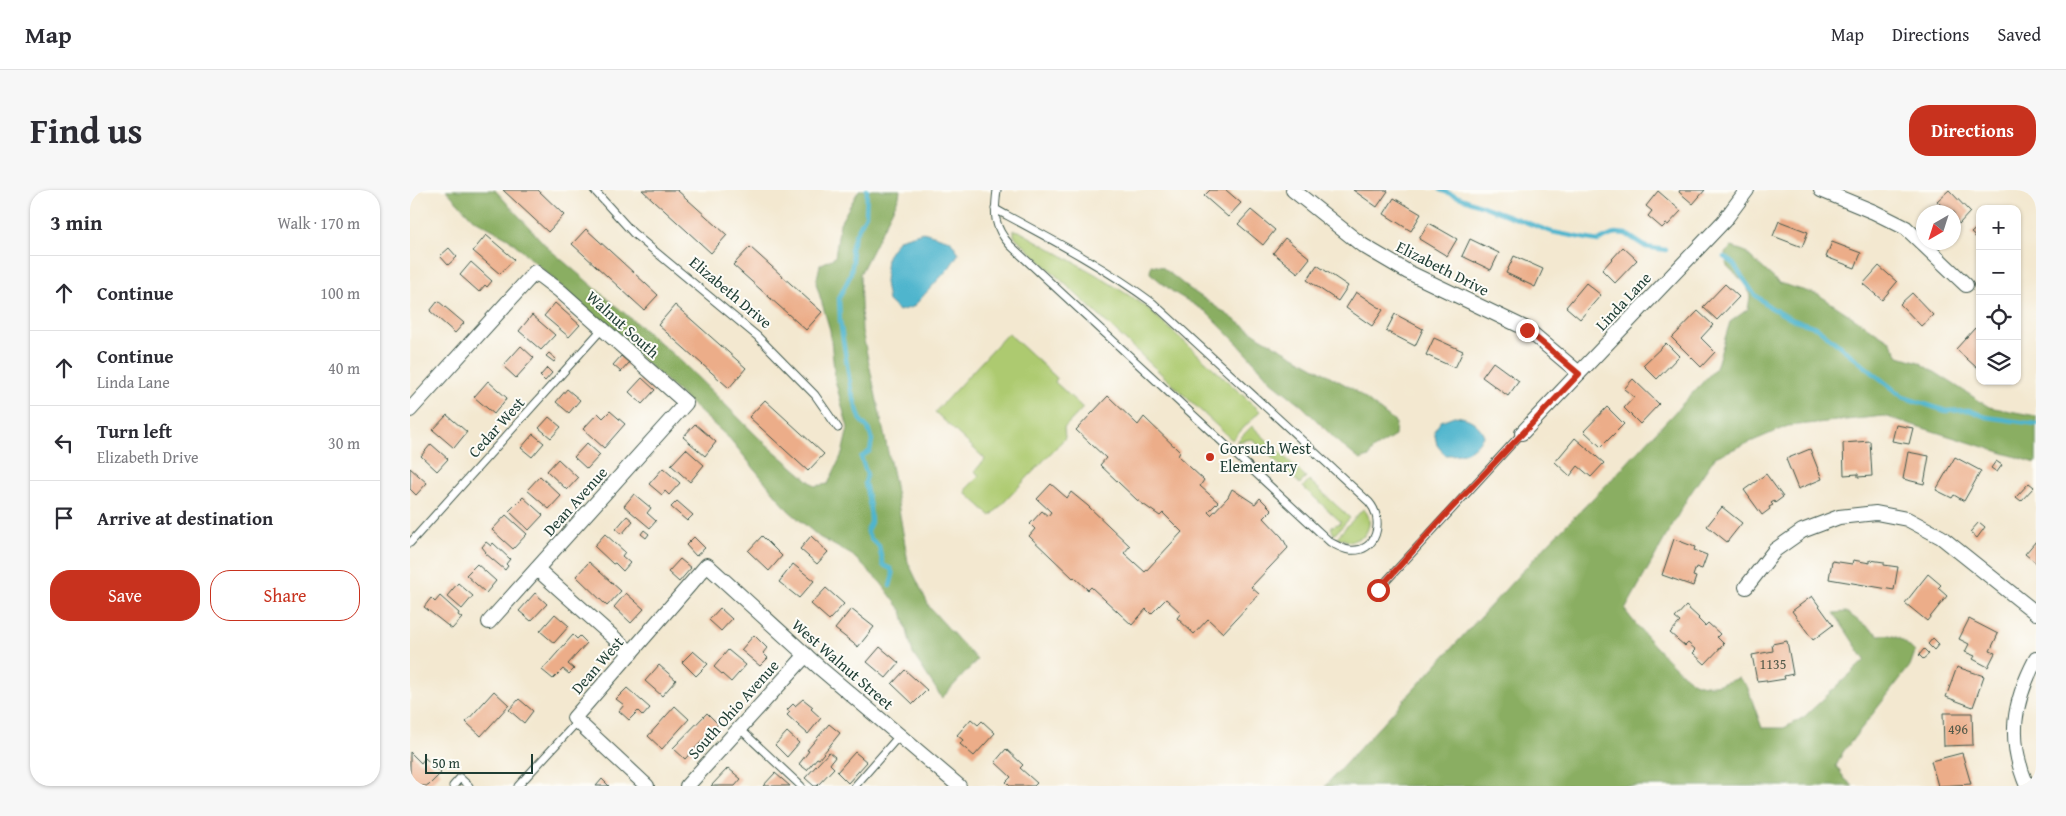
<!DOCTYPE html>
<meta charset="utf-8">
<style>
:root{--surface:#fff;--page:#f7f7f7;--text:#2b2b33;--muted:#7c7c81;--line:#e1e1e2;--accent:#c8321e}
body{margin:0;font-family:"Gentium Book Plus",serif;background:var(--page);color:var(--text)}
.controls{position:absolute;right:15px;top:15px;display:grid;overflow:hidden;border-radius:10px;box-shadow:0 1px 4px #0004}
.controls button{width:45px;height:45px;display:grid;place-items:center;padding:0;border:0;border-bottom:1px solid var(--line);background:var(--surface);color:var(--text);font:25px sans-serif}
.compass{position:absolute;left:1506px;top:15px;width:45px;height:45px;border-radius:50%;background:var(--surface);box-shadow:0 1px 4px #0004;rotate:219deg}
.scale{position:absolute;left:15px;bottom:12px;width:108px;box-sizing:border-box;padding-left:5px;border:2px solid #1f3d34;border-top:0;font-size:14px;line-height:18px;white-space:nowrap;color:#1f3d34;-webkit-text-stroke:4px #fdfcf7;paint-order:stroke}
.stop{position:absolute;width:15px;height:15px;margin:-11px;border:4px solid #c8321e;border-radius:50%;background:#fff}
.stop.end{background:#c8321e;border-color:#fff;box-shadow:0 1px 5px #0008}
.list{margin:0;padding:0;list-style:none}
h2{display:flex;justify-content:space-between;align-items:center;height:65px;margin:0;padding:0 20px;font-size:21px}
h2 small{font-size:16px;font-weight:400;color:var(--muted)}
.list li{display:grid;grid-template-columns:32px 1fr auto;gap:15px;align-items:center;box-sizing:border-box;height:75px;padding:0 20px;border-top:1px solid var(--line)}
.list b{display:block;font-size:19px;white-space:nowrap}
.list p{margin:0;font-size:16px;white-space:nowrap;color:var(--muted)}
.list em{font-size:16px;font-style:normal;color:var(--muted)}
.actions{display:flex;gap:10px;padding:15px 20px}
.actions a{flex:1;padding:11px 0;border:1px solid var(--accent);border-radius:20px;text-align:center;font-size:18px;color:var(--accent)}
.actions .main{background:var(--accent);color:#fff}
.icon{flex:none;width:28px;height:28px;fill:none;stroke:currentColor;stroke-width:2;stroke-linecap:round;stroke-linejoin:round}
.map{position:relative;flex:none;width:1626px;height:596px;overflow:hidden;border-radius:20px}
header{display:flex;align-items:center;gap:30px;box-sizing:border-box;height:70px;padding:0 25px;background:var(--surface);border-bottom:1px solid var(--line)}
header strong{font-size:24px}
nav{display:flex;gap:28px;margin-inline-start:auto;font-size:18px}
.intro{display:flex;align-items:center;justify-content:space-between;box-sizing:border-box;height:120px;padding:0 30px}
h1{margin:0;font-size:35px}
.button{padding:12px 22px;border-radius:20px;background:var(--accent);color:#fff;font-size:18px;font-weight:700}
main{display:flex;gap:30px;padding:0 30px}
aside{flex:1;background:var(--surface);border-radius:20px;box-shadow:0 1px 4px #0004}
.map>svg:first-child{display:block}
.green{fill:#adca70;stroke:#668452}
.forest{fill:#8aae62;stroke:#54764b}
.water{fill:#4fb5cd;stroke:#377980}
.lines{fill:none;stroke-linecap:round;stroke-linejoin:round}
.stream{stroke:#4fb5cd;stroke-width:4.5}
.building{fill:#ecad89}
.lane-casing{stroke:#3f574b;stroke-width:9}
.street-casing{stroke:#3f574b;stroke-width:16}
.lane{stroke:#fff;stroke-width:7}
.street{stroke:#fff;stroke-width:14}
.route{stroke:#c8321e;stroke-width:6}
.poi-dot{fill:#c8321e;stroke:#fdfcf7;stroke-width:2}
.labels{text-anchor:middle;stroke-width:4;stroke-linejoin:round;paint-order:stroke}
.number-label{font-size:14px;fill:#525949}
.street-label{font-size:16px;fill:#1f3d34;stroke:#fdfcf7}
.poi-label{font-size:16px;fill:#1f3d34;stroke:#fdfcf7;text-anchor:start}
</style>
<header>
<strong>Map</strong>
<nav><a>Map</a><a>Directions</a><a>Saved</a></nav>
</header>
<div class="intro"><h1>Find us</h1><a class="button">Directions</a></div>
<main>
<aside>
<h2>3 min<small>Walk · 170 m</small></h2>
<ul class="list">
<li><svg class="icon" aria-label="ahead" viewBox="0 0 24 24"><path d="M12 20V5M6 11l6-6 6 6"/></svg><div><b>Continue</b></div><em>100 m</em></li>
<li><svg class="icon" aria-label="ahead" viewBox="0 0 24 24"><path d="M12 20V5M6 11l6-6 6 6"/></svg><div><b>Continue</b><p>Linda Lane</p></div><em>40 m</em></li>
<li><svg class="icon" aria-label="left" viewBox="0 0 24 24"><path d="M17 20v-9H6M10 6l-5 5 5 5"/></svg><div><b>Turn left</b><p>Elizabeth Drive</p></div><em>30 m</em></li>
<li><svg class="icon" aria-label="arrive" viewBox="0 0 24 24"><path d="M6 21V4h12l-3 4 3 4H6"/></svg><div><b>Arrive at destination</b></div></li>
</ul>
<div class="actions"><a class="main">Save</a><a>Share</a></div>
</aside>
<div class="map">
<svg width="1626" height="596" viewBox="0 0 1626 596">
<rect width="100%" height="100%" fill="#fdfcf7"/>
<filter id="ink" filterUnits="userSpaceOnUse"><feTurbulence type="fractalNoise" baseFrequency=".02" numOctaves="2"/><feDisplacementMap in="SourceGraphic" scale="10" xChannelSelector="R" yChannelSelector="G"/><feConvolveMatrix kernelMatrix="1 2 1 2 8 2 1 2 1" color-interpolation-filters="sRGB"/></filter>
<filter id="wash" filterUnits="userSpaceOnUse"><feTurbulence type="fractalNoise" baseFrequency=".0096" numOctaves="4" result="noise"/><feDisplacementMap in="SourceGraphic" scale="20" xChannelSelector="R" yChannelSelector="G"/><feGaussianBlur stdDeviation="1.12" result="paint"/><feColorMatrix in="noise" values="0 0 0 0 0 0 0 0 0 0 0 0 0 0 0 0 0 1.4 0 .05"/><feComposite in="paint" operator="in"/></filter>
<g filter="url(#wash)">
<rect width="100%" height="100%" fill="#f3e8d0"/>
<g class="green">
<path d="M604,40L609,41L685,84L734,115L850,221L822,250L607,49L604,46Z"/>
<path d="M598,143L647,188L645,192L673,218L654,238L655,248L581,326L556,303V299L569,286L565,281L575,269L525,222Z"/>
<path d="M842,236L896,287L890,294L842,249L826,252Z"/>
<path d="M899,290L940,328L924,345L921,337L930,333V331L893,297Z"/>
<path d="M953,319C962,326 960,338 954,346L940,352L927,347Z"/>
</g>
<g class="forest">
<path d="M36,0H85L139,59L272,172L349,248L405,296L418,294L432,264L438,238L425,190L420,140L406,93L410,75L425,67L430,33L449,0H490L489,7L450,84L452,141L484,290L498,372L520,418L567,470L532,508L503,464L492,421L471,393L442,365L409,347L378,320L320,249L98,48L63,29Z"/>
<path d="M1322,57L1334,61L1369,93L1409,105L1461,139L1480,151L1489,166L1509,172L1579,217L1626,226V273L1474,226L1378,236L1305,267L1278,307L1215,420C1226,436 1268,484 1284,492C1300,499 1314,493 1329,488L1337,496L1352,538H1374L1394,527L1455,470L1424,423L1436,422L1469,445C1486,443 1494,451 1505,462L1500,476L1433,562L1426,576L1435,589L1443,596H915L1140,351L1201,290L1306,178L1320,132L1338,119L1340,107L1337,95L1317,76L1315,63Z"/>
<path d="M741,75L752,77L777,97L850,147L943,199L986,233L985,246L962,260L959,267L950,270L929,253L891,215L862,192L829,155L795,121L763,102L740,83Z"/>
</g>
<g class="water">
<path d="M513,42L540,50L549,63L539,78L503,117L489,121L478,111L475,92L477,66L489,49Z"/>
<path d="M1044,226C1058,227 1068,232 1074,245C1063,262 1055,265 1035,265L1027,255L1024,241L1031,231Z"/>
</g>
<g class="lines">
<g class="stream">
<path d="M457,0L456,25L445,45L441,59L443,71L440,86L429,108L430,131L441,200L451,231L458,238L462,250L460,261L451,267L457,285L455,293L460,317L461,332L457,341L461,349L469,356L473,375L481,379L483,385L480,396"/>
<path d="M1030,0L1142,42L1188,51L1206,43L1216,44L1236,57L1256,60"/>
<path d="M1314,67L1322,72L1344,104L1360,117L1383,130L1406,137L1493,207L1536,221L1559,220L1576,227L1626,234"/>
</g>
</g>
<g id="blocks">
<g class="building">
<path d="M93,0H128L154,25L138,42Z"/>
<path d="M232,0H267L317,45L301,63Z"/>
<path d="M800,0H816L831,13L818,27L794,6Z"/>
<path d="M943,0H976L978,1L967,17Z"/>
<path d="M1270,0H1295L1283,14L1269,2Z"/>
<path d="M1539,0L1560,22L1549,34L1544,28V22H1538L1527,11Z"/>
<path d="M1248,1L1271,21L1258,35L1256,34L1252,38L1238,26L1242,21L1236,16Z"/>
<path d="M984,8L1011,24L1001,41L974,24Z"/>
<path d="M841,20L865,40L853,55L828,34Z"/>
<path d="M1369,31L1398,42L1392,57L1363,46Z"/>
<path d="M1019,33L1047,49L1037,66L1009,49Z"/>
<path d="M1570,35V51L1561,43Z"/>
<path d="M176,39L248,105L234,120L162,54Z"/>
<path d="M76,45L104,69L90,84L63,61Z"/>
<path d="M875,48L900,68L888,83L863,63Z"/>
<path d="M1060,49L1089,63L1081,80L1052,66Z"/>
<path d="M1422,52L1451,63L1445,78L1416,67Z"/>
<path d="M340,57L412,122L396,140L323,75Z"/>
<path d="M1213,57L1227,70L1205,93L1192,80Z"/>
<path d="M39,58L47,67L38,75L30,66Z"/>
<path d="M1104,66L1133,79L1125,97L1096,83Z"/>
<path d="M61,72L82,91L77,97L75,95L69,102L50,85Z"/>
<path d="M907,75L938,96L928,111L897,90Z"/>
<path d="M1469,76L1487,92L1472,110L1453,94Z"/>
<path d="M1176,93L1191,105L1170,129L1156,117Z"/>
<path d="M1315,94L1329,107L1307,130L1293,117Z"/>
<path d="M946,102L973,120L962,136L936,118Z"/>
<path d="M1502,103L1523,125L1511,136L1490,114Z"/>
<path d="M28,111L54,133L45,143L20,121Z"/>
<path d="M145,113L170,135L159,147L134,126Z"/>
<path d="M265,115L336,178L319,198L248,135Z"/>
<path d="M1288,121L1303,135L1291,148L1305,162L1291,177L1262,148Z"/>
<path d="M985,124L1013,139L1005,156L976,141Z"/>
<path d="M122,125L145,145L131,160L109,141Z"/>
<path d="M1565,138L1570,142V175L1567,178L1546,159Z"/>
<path d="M1024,148L1053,161L1045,178L1016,165Z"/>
<path d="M1256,153L1269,166L1247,189L1233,175Z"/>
<path d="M111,156L124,168L106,188L93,176Z"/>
<path d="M139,163L146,169L144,172L136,166Z"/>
<path d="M211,166L219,173L211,182L203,175Z"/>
<path d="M1083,172L1109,191L1098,206L1072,187Z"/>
<path d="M137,178L142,183L135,191L130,186Z"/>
<path d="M232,188L245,200L232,214L219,202Z"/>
<path d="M1223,189L1249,214L1230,234L1214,218L1224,207L1214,199Z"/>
<path d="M78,191L97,208L84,224L64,207Z"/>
<path d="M157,199L170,210L159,223L146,212Z"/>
<path d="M698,206L728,235L734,227L770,262L768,266L794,290L790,296L808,312L798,322L801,325L818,307L822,299L845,314L850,308L862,320L854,328L872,347L878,358L841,397L849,404L813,443L798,429L784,444L767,428L771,423L756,409L741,424L736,419L722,435L681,397L678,400L664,387L663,388L619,346L625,339L620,334L632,321L638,326L641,322L627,309L641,294L657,308L661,302L678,316L720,356L714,363L735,382L772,342L753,323L750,326L727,310L690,275L696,268L666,240Z"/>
<path d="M355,210L414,264L398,281L339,227Z"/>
<path d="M1197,217L1214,234L1191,257L1174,241Z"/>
<path d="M200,221L215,234L194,258L173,239L188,223L193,228Z"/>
<path d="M37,225L57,242L44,258L23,240Z"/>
<path d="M139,227L151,237L141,248L129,238Z"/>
<path d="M285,234L306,252L295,266L273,247Z"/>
<path d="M1486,235L1503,238L1499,254L1482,251Z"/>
<path d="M123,244L134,253L122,267L111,258Z"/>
<path d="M1165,248L1194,273L1181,287L1168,276L1160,286L1145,272Z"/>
<path d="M1460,251L1462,286L1448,287V284L1434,285L1433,253Z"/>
<path d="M177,253L190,265L177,279L164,267Z"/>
<path d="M21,254L38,269L27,281L11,266Z"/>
<path d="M276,259L294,275L280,292L261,275Z"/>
<path d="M1400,259L1412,289L1388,299L1376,269Z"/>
<path d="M1498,262L1519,266L1514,294L1493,289Z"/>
<path d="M1545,267L1571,281L1554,311L1544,305L1542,308L1526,300Z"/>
<path d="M148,269L168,288L157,300L137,281Z"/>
<path d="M1586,271L1592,275L1587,282L1581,278Z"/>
<path d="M0,278L17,293L6,305L0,299Z"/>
<path d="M253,278L270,293L259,305L255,301L252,305L239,294Z"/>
<path d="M1356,284L1373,307L1365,313L1364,311L1361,313L1363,315L1359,317L1360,319L1352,325L1334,300Z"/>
<path d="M130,286L151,306L139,319L117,300Z"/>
<path d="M1619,293L1624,297L1611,311L1606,307Z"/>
<path d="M224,304L241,318L237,323L246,331L240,338L214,316Z"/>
<path d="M113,307L133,325L119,340L99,321Z"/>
<path d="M267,311L283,325L277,331L261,317Z"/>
<path d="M1312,317L1332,333L1317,352L1297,336Z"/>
<path d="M96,325L117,344L103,359L82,340Z"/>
<path d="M217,326L223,331L212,344L206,339Z"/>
<path d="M1569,332L1575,337L1567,348L1560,342Z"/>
<path d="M234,340L239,344L236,348L231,344Z"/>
<path d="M195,344L215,362L212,366L220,373L213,381L205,373L203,374L184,356Z"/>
<path d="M352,346L372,366L359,381L338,361Z"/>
<path d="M401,346L418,362L407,374L390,359Z"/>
<path d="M284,347L295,358L286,366L276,355Z"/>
<path d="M1264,349L1285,357L1284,360L1297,365L1292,379L1286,377L1283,386L1286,387L1283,396L1252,385Z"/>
<path d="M1626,351V373L1615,364Z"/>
<path d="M76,352L81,356L83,353L100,369L96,374L98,376L95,380L75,363L76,362L72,357Z"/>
<path d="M270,369L281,378L269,392L258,382Z"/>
<path d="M1443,370L1460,373V370L1474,372V375L1488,377L1484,400L1419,389L1422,371L1442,374Z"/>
<path d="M179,372L211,401L197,416L166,386Z"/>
<path d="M67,374L86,391L76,403L56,385Z"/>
<path d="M383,374L404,391L389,408L369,392Z"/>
<path d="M1518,384L1531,395L1528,398L1537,406L1517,431L1495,413Z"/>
<path d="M48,393L63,406L52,419L37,406Z"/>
<path d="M416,398L434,414L419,430L401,414Z"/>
<path d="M125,403L137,414L121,431L109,421Z"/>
<path d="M216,403L234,419L221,433L204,417Z"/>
<path d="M30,406L49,423L48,425L52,428L42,439L14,417L21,408L25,412Z"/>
<path d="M1402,406L1423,435L1403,450L1382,421Z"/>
<path d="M1276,416L1289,428L1288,429L1295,436L1298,433L1310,444L1307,447L1314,454L1295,474L1283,463L1286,460L1278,453L1275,456L1260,443L1270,432L1265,428Z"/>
<path d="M310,418L322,429L311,441L299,430Z"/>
<path d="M441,419L464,437L448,457L425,439Z"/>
<path d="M145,424L159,436L144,453L130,441Z"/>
<path d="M1559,429L1588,444L1580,461L1585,463L1578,477L1563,469L1565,466L1555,462L1559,454L1549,449Z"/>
<path d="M163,445L167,449L170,446L177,453L158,474L164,479L159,484L153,479L143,489L132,480Z"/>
<path d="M344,445L357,458L353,463L358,468L350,476L331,460Z"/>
<path d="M1523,448L1529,454L1524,460L1518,454Z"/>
<path d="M1377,451L1383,484L1374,486L1375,489L1356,492V490L1347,491L1342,465L1363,461L1362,454Z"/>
<path d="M470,457L489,473L476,488L457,472Z"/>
<path d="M1514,459L1519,464L1513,469L1509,465Z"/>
<path d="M318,460L336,475L321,492L304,477Z"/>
<path d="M283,461L298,474L286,486L272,472Z"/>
<path d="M249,475L266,490L252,506L235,491Z"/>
<path d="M1547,477L1574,486L1563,517L1536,507Z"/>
<path d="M495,480L517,500L503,514L482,494Z"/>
<path d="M217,498L240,518L233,526L228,521L219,530L209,521L214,515L206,509Z"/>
<path d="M84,501L99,515L71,546L56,532Z"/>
<path d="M109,509L123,521L114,533L99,520Z"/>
<path d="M393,509L403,517L401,519L411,528L398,544L377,525L380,522L377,520L383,514L385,516Z"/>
<path d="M265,516L279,529L252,559L238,546Z"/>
<path d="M297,523L308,534L275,569L263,558Z"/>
<path d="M1533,523H1562L1563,555L1534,556Z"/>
<path d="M561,529L568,535L572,531L585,543L564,566L550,554L553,550L547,545Z"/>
<path d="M419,534L430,543L409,569L407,568L397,580L389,574L399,561L397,560Z"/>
<path d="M377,542L389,553L377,567L365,555Z"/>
<path d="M596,559L613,575L610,578L627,593L624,596H600L596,592L601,587L585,572Z"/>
<path d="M0,562L11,573L15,568L31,583L18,596H0Z"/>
<path d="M419,562L425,567L420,574L424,578L407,596H404L395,588Z"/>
<path d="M445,562L457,572L438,593L427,582Z"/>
<path d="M1552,563L1561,594L1528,596L1521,571Z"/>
<path d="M318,578L331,589L325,596H301Z"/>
<path d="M365,583L380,596H353Z"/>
<path d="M192,589L199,596H186Z"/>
</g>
</g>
</g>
<g filter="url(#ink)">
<use href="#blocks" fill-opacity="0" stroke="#3f574b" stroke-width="1"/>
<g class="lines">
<defs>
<g id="lane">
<path d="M184,0L223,43L347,146L405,205L428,238"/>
<path d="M585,19C639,48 693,76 743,113L959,312C975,330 967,364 939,360C932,359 926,355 920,352L600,55C583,36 584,24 587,0"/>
<path d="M0,353L193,138"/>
<path d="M968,400L1112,243"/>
<path d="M329,538L391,596"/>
<path d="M43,596L50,588L59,596"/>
<path d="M108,596L167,532"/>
<path d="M445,596L489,546"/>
</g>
<g id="street">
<path d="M883,0L952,55L998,82L1117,139L1169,183"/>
<path d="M1411,0L1464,22L1496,38L1556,95"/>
<path d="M0,220L125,82L150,101L276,213L79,432"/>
<path d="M1112,243L1314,31L1337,0"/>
<path d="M127,379L221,463"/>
<path d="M1336,397L1365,360L1392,341L1429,327L1466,323L1497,329L1531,347L1626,423"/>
<path d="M237,596L164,528L297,375L411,479L549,596"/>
<path d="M277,596L396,465"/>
<path d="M1617,596C1597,549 1603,513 1626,469"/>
</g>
</defs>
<use href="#lane" class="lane-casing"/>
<use href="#street" class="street-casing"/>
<use href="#lane" class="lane"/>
<use href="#street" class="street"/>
</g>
</g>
<g class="lines" filter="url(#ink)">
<path class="route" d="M968,400L1037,323L1169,184L1117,140"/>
</g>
<circle class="poi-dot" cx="800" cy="267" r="5"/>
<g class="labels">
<g class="number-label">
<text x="1363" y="479">1135</text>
<text x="1548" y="544">496</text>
</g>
<g class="street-label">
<text transform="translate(1033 78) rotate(27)" y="6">Elizabeth Drive</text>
<text transform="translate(321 102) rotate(40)" y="6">Elizabeth Drive</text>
<text transform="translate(1213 111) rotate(-47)" y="6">Linda Lane</text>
<text transform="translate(213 134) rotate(42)" y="6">Walnut South</text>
<text transform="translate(86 237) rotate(-48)" y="6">Cedar West</text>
<text transform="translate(165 311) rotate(-48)" y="6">Dean Avenue</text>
<text transform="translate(433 474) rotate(41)" y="6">West Walnut Street</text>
<text transform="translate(187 475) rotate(-49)" y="6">Dean West</text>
<text transform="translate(323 519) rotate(-48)" y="6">South Ohio Avenue</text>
</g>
<g class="poi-label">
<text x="810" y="264">Gorsuch West<tspan x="810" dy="18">Elementary</tspan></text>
</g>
</g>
</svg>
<div class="controls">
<button>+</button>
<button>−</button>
<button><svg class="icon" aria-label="locate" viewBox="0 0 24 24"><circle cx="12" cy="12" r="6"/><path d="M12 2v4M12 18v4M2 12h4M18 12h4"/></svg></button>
<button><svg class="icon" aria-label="layers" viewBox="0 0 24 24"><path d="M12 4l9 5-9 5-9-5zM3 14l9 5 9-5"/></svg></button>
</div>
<svg class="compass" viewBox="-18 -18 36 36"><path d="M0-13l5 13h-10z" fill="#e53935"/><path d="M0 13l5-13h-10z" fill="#7c7c81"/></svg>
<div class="scale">50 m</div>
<div class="stop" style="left:968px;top:400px"></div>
<div class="stop end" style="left:1117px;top:140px"></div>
</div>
</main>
